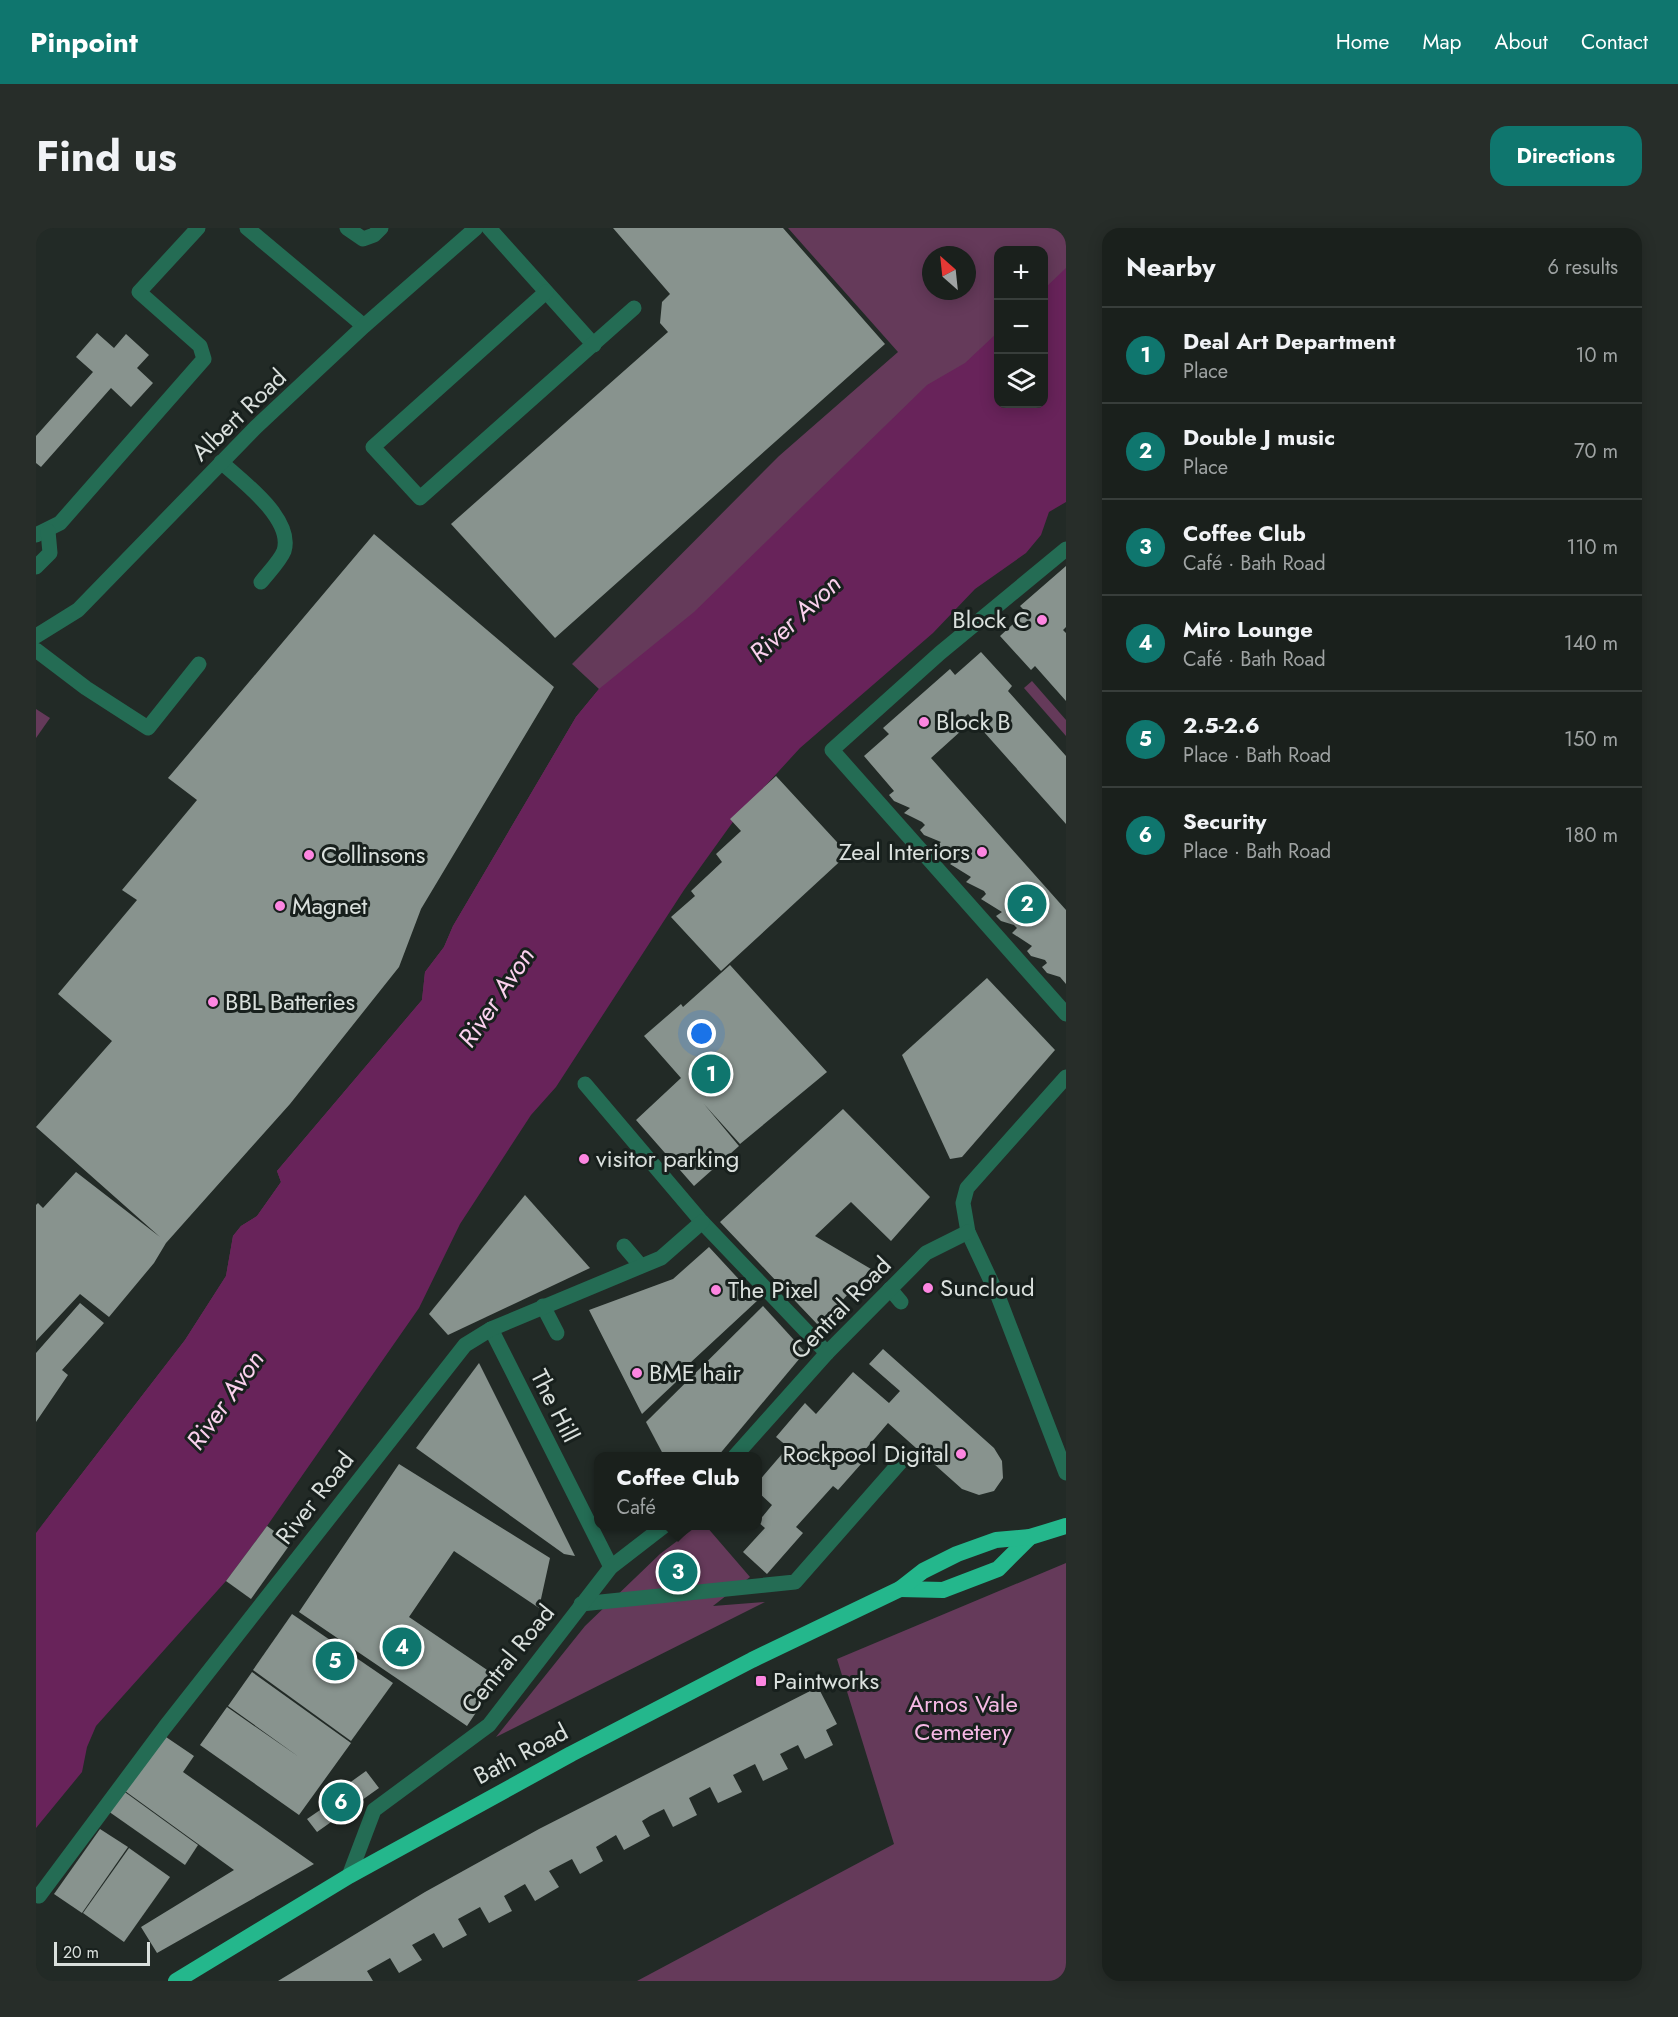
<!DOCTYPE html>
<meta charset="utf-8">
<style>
:root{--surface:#1a201c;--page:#272d29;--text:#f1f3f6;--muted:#9fa3a3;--line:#383e3b;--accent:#0f766e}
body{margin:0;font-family:Jost,sans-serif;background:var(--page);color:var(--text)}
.controls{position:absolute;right:18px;top:18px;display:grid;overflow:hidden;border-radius:12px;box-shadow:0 3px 15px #0003}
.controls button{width:54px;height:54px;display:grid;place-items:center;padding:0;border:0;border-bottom:2px solid var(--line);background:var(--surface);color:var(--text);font:30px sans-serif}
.compass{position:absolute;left:886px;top:18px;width:54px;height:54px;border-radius:50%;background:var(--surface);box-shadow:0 3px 15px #0003;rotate:333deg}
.scale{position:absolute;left:18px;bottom:15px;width:96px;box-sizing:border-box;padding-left:6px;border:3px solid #dae0dd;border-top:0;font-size:16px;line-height:21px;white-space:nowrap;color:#dae0dd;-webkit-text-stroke:4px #18201d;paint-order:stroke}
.you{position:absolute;left:666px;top:806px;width:21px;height:21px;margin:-15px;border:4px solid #fff;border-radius:50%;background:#1a73e8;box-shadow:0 0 0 9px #1a73e833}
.badge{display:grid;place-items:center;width:39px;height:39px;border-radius:50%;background:var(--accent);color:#fff;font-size:20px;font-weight:700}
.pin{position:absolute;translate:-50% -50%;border:3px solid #fff;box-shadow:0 2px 6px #0006}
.popup{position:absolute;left:558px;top:1224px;width:168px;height:78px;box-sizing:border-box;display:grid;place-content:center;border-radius:12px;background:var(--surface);filter:drop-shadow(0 2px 4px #0005);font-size:20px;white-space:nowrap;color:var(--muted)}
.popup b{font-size:22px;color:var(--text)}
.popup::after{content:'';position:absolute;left:50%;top:100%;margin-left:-12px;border:12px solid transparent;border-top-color:var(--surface)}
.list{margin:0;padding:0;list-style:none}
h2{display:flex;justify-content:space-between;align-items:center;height:78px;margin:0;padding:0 24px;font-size:26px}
h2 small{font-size:20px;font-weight:400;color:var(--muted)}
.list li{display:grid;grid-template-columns:39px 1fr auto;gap:18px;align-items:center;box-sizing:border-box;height:96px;padding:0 24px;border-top:2px solid var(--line)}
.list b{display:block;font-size:22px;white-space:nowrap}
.list p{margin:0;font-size:20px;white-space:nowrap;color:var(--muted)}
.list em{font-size:20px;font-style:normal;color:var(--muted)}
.icon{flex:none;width:33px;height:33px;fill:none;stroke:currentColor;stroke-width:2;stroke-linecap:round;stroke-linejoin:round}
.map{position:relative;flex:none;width:1030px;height:1753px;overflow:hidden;border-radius:18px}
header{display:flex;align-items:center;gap:36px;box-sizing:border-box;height:84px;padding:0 30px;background:var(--accent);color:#fff}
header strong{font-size:28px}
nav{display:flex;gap:33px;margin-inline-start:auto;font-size:21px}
.intro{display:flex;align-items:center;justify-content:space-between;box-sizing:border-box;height:144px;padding:0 36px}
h1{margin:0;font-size:42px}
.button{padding:15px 27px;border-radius:18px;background:var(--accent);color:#fff;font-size:21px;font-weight:700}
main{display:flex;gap:36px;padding:0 36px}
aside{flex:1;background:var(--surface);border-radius:18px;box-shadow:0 3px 15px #0003}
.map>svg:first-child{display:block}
.green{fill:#653a5a;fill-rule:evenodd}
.water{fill:#68235a}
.building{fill:#88938e}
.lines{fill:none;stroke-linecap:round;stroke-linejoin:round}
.service{stroke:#246c54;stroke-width:15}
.tertiary{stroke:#246c54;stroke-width:15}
.trunk{stroke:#24b78c;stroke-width:16}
.poi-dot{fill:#fd86e1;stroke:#18201d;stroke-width:2}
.labels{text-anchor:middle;stroke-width:6;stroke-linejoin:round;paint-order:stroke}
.street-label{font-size:24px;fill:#dae0dd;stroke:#18201d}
.poi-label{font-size:24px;fill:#dae0dd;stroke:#18201d;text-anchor:start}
.park-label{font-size:24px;fill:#f6b9e5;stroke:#18201d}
.water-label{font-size:26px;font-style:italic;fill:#fad0ed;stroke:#18201d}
</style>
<header>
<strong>Pinpoint</strong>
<nav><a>Home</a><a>Map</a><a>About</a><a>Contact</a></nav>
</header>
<div class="intro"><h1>Find us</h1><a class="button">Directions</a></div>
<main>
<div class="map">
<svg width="1030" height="1753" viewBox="0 0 1030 1753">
<rect width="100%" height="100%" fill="#222a26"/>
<g class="green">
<path d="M752,0H1030V77L1008,96V22H963L962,134L347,879L0,1305L149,1112L190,1048L197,1008L205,998L221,988L245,954L241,943L386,772L389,744L408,719L417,698L540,489L563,461L536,436L743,228L862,124ZM895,27H931V63H895Z"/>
<path d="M996,453L1030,492V508L988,460Z"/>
<path d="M0,481L14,490L0,510Z"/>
<path d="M661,1298H670L714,1349L677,1378L729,1374L460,1509L549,1398L624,1326Z"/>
<path d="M1030,1335V1753H601L858,1616L801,1431Z"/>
</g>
<path class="water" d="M1030,40V274L1013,284L1005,307L990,325L939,361L897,405L764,520L699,591L648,662L520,859L495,887L424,996L383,1080L231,1298L190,1353L60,1498L51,1519L46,1544L0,1600V1305L149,1112L190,1048L197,1008L205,998L221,988L245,954L241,943L386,772L389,744L408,719L417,698L540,489L563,461L658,384L891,157L929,135L962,104L963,176H1008V61Z"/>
<g class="building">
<path d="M577,0H747L849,116L519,410L415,296L632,104L624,95L626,74L634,66Z"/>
<path d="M61,105L78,120L90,106L113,127L101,140L117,155L95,179L75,160L5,239L0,235V208L57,144L40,129Z"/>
<path d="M338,306L518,459L385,681L363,739L254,876L130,1015L118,1035L73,1089L44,1066L0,1113V977L2,975L7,980L40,944L124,1009L0,899L76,813L22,766L101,672L86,662L161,572L132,550Z"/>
<path d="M1030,338V399L1027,402L1030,405V473L999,438L995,442L964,408L990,384L984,378Z"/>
<path d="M945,424L976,458L972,463L1030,528V596L932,486L921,496L926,502L895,530L1030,682V756L1024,749L1011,745L1006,739L1011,735L1009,732L995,728L991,723L996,718L976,705L981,700L978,697L965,693L960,688L966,684L945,671L950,666L948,663L930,654L935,649L914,636L920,632L917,628L899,619L905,614L888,607L884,602L889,597L886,594L868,585L874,580L858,573L853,567L858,563L828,528L853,506L847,500L914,441L919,447Z"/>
<path d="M740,548L812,626L685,743L635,689L659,668L655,663L686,634L680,626L705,603L694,591Z"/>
<path d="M694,737L791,844L704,916L668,876L703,918L658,958L600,892L645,850L608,808L645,776L647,779Z"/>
<path d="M951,750L1019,822L926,929L914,931L866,827Z"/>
<path d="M807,881L894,969L855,1013L815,974L779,1008L835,1041L783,1098L684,994Z"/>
<path d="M489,967L554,1040L412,1107L393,1086Z"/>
<path d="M673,1019L722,1072L654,1135L657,1138L606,1186L553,1082L637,1051Z"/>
<path d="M44,1075L68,1095L26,1142L32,1147L0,1194V1125Z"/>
<path d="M727,1078L769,1124L682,1228H628L610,1194Z"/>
<path d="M847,1121L958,1220L966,1233L967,1250L958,1263L943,1267L926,1261L852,1195L828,1223L833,1227L802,1262L797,1258L760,1299L767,1305L731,1346L707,1324L729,1300L722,1294L736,1277L722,1264V1254L752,1219L740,1209L769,1175L780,1186L817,1144L853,1175L864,1163L833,1136Z"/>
<path d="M443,1135L471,1191L539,1328L528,1326L380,1220Z"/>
<path d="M363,1236L514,1330L503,1380L418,1323L373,1389L463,1450L431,1498L263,1384Z"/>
<path d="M231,1298L255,1315L215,1371L190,1353Z"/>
<path d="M256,1386L357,1455L315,1513L217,1442Z"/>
<path d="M216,1444L315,1515L263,1587L164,1517L191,1479L263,1529L192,1478Z"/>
<path d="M782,1459L801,1496L790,1502L797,1517L769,1531L762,1517L744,1526L752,1541L727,1553L719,1536L697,1547L706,1564L682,1575L674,1559L653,1570L661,1587L637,1599L628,1581L614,1588L606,1593L614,1608L588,1622L580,1607L560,1619L567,1633L553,1641L544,1646L536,1631L513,1643L523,1659L499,1673L489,1656L468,1668L476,1683L453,1695L444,1679L422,1691L431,1707L407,1720L398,1705L376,1717L386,1732L363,1745L354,1730L331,1743L337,1753H242L389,1664L503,1601Z"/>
<path d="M130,1509L158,1528L147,1544L278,1636L121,1725L105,1699L198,1642L89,1563Z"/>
<path d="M330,1543L343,1560L281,1604L271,1591L287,1580L284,1576Z"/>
<path d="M86,1562L162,1617L149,1637L72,1583Z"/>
<path d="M64,1601L92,1619L46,1685L18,1666Z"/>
<path d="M93,1620L134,1649L88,1714L47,1685Z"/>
</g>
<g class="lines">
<g class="service">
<path d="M211,0L328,98"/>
<path d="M311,0L327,11L338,7L345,0"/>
<path d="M453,0L558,117"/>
<path d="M510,64L337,219L384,270L598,80"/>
<path d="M185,234C206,253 258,291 248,323C244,333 232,345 225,354"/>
<path d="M0,307L24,295L168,131L164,118L103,64L162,0"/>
<path d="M1030,321L904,425L796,522L1030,786"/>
<path d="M0,339L14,325L12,303"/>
<path d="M0,422L50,460L112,500L163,436"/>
<path d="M1030,849L931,960L927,975L932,1004L962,1068L1030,1245"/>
<path d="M549,856L666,994L791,1125"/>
<path d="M588,1018L605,1038"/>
<path d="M854,1061L865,1074"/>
<path d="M507,1078L521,1105"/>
<path d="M455,1101L575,1339"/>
<path d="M699,1228L791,1125L890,1025L932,1004"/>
<path d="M545,1376L759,1354L868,1230"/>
<path d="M313,1648L338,1582L453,1497L575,1339L628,1298"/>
<path d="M3,1668L129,1499L429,1117L455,1101L625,1030L666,994"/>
</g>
<path class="tertiary" d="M0,408L42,382L220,199L328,98L440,0"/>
<g class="trunk">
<path d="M864,1361L907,1362L962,1341L994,1309"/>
<path d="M140,1753L313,1648L535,1526L716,1432L864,1361L887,1343L921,1326L960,1312L994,1309L1030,1298"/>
</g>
</g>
<g class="poi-dot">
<circle cx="1006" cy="392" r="6"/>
<circle cx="888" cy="494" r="6"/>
<circle cx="946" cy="624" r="6"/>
<circle cx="273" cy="627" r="6"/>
<circle cx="244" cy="678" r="6"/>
<circle cx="177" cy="774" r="6"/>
<circle cx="548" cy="931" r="6"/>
<circle cx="892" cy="1060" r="6"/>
<circle cx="680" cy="1062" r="6"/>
<circle cx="601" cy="1145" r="6"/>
<circle cx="925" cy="1226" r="6"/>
<rect x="719" y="1447" width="12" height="12" rx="3"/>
</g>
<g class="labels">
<g class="street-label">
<text transform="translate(203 187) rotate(-44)" y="8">Albert Road</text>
<text transform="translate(805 1080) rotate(-46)" y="8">Central Road</text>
<text transform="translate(519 1178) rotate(63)" y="8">The Hill</text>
<text transform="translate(279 1270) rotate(-52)" y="8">River Road</text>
<text transform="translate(472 1431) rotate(-51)" y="8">Central Road</text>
<text transform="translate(485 1526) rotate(-28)" y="8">Bath Road</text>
</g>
<g class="poi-label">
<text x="994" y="400" text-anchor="end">Block C</text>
<text x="900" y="502">Block B</text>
<text x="934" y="632" text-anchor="end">Zeal Interiors</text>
<text x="285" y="635">Collinsons</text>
<text x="256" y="686">Magnet</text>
<text x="189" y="782">BBL Batteries</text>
<text x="560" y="939">visitor parking</text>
<text x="904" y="1068">Suncloud</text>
<text x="692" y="1070">The Pixel</text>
<text x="613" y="1153">BME hair</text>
<text x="913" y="1234" text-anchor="end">Rockpool Digital</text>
<text x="737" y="1461">Paintworks</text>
</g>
<g class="park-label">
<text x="927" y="1484">Arnos Vale<tspan x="927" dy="28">Cemetery</tspan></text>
</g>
<g class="water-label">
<text transform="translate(759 390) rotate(-43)" y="9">River Avon</text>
<text transform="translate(460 769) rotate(-56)" y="9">River Avon</text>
<text transform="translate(189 1172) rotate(-55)" y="9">River Avon</text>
</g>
</g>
</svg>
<div class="controls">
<button>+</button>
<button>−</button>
<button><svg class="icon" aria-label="layers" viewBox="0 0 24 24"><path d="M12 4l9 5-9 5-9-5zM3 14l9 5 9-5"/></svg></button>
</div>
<svg class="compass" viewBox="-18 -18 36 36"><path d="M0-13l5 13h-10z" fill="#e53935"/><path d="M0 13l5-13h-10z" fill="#9fa3a3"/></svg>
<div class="scale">20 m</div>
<div class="you"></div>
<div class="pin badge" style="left:675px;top:846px">1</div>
<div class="pin badge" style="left:991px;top:676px">2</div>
<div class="pin badge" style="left:642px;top:1344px">3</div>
<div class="popup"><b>Coffee Club</b>Café</div>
<div class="pin badge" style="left:366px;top:1419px">4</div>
<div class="pin badge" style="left:299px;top:1433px">5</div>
<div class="pin badge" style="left:305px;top:1574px">6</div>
</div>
<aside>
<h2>Nearby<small>6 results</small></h2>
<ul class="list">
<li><span class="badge">1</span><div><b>Deal Art Department</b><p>Place</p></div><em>10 m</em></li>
<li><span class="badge">2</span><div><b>Double J music</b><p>Place</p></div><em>70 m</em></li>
<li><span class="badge">3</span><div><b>Coffee Club</b><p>Café · Bath Road</p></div><em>110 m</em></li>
<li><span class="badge">4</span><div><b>Miro Lounge</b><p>Café · Bath Road</p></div><em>140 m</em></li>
<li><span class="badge">5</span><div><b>2.5-2.6</b><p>Place · Bath Road</p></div><em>150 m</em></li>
<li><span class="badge">6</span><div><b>Security</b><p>Place · Bath Road</p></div><em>180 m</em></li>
</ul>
</aside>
</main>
